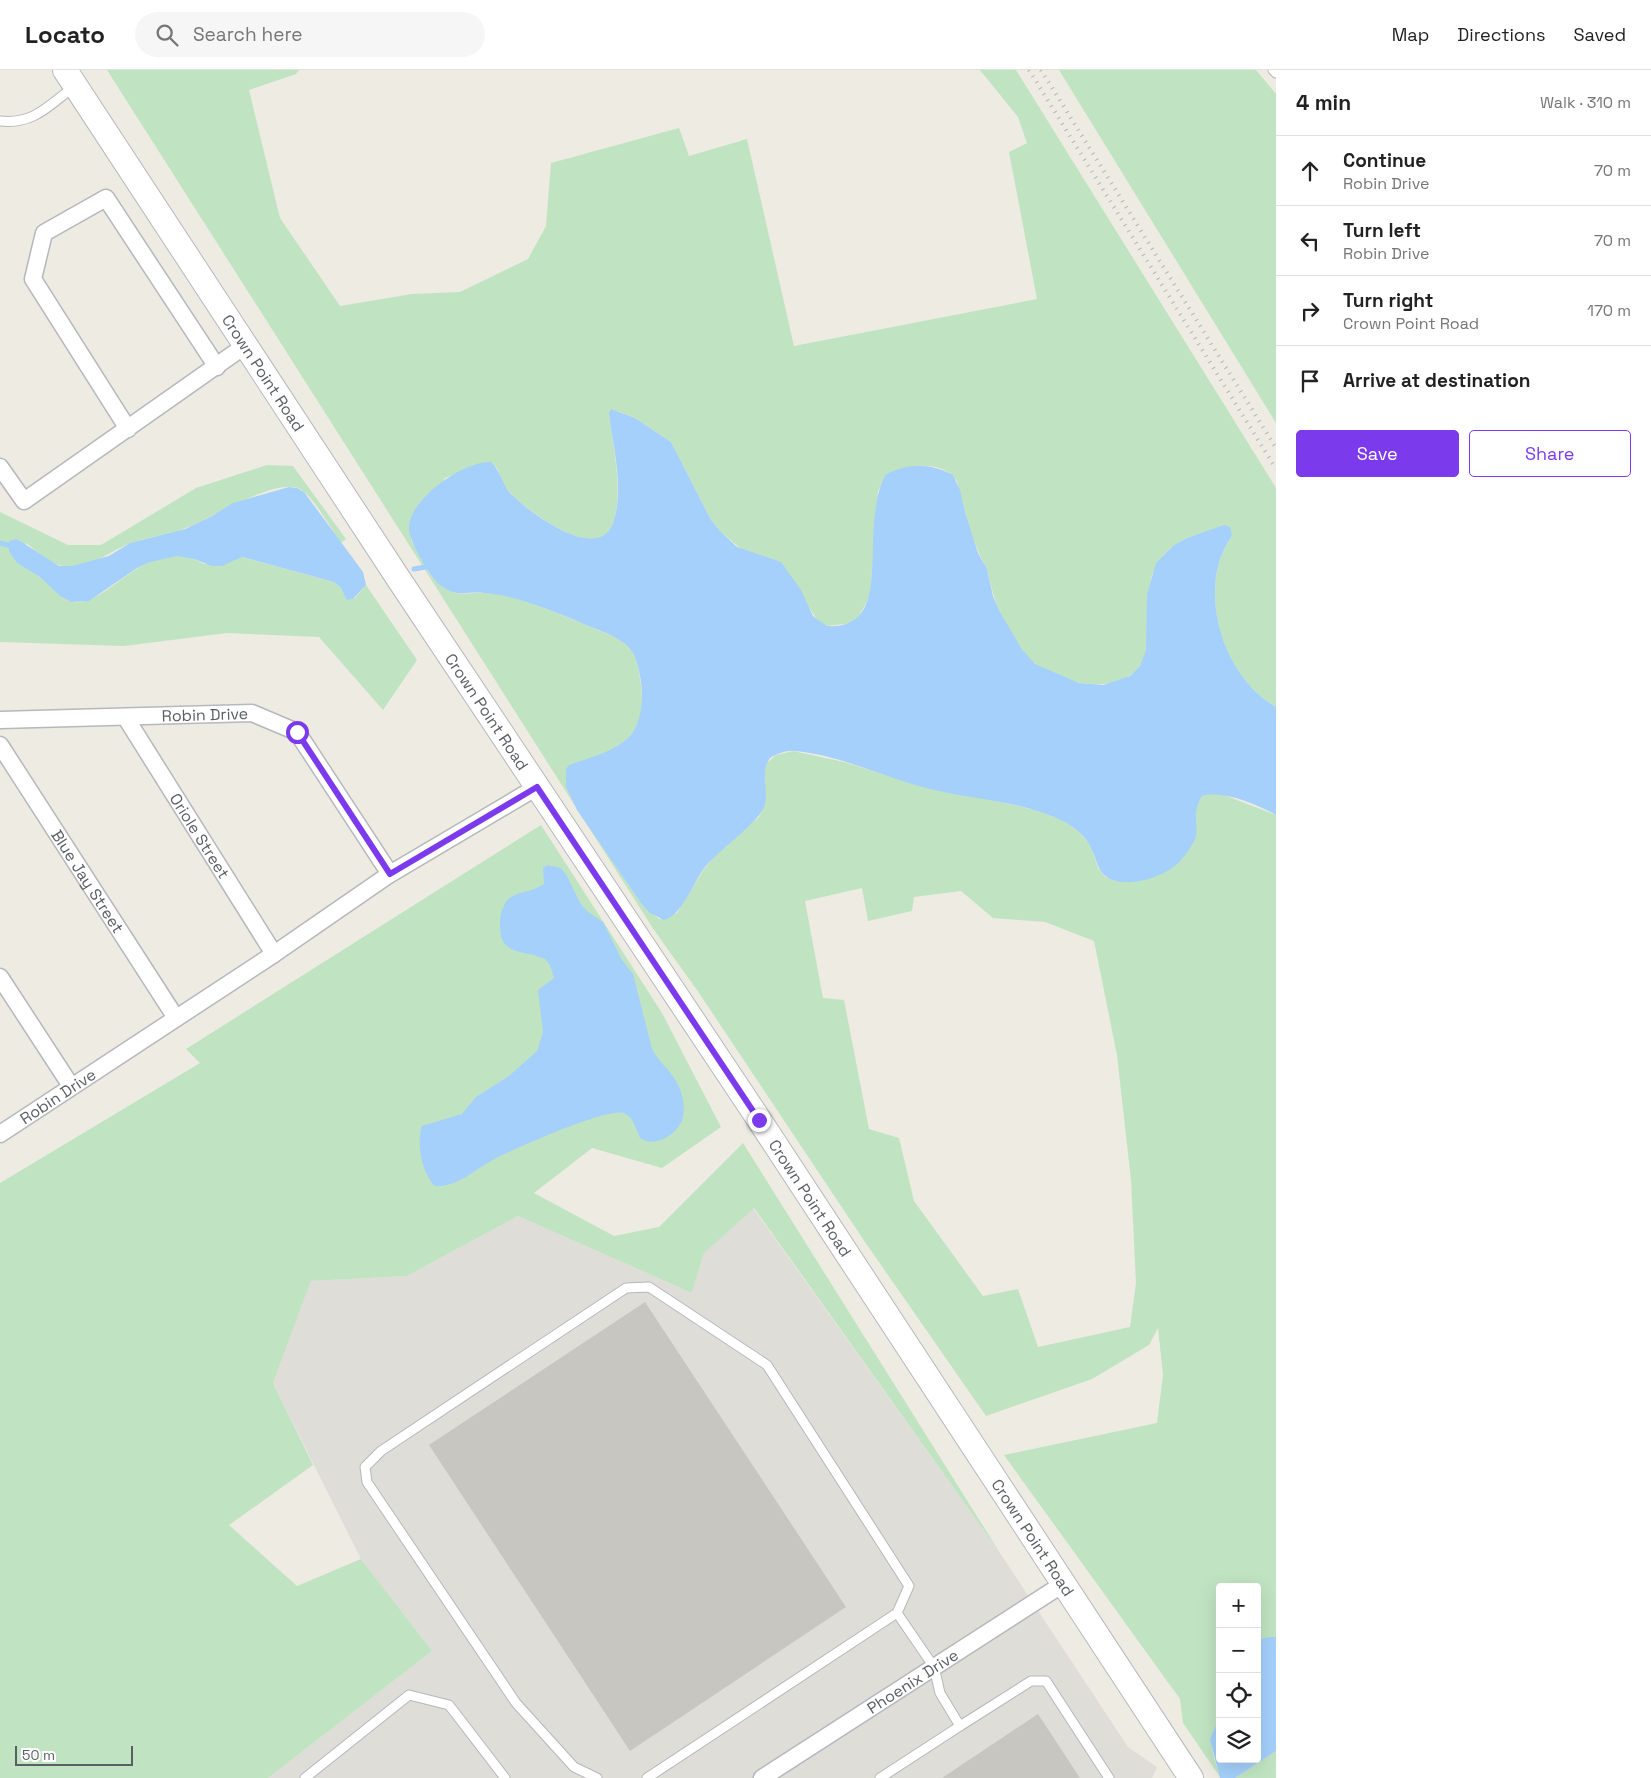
<!DOCTYPE html>
<meta charset="utf-8">
<style>
:root{--surface:#fff;--page:#f6f6f6;--text:#222;--muted:#767676;--line:#e0e0e0;--accent:#7c3aed}
body{margin:0;font-family:"Space Grotesk",sans-serif;background:var(--page);color:var(--text)}
.controls{position:absolute;right:15px;bottom:15px;display:grid;overflow:hidden;border-radius:5px;box-shadow:0 5px 20px #0002}
.controls button{width:45px;height:45px;display:grid;place-items:center;padding:0;border:0;border-bottom:1px solid var(--line);background:var(--surface);color:var(--text);font:25px sans-serif}
.scale{position:absolute;left:15px;bottom:12px;width:118px;box-sizing:border-box;padding-left:5px;border:2px solid #5b5e63;border-top:0;font-size:14px;line-height:18px;white-space:nowrap;color:#5b5e63;-webkit-text-stroke:4px #fff;paint-order:stroke}
.stop{position:absolute;width:15px;height:15px;margin:-11px;border:4px solid #7c3aed;border-radius:50%;background:#fff}
.stop.end{background:#7c3aed;border-color:#fff;box-shadow:0 1px 5px #0008}
.list{margin:0;padding:0;list-style:none}
h2{display:flex;justify-content:space-between;align-items:center;height:65px;margin:0;padding:0 20px;font-size:21px}
h2 small{font-size:16px;font-weight:400;color:var(--muted)}
.list li{display:grid;grid-template-columns:32px 1fr auto;gap:15px;align-items:center;box-sizing:border-box;height:70px;padding:0 20px;border-top:1px solid var(--line)}
.list b{display:block;font-size:19px;white-space:nowrap}
.list p{margin:0;font-size:16px;white-space:nowrap;color:var(--muted)}
.list em{font-size:16px;font-style:normal;color:var(--muted)}
.actions{display:flex;gap:10px;padding:15px 20px}
.actions a{flex:1;padding:11px 0;border:1px solid var(--accent);border-radius:5px;text-align:center;font-size:18px;color:var(--accent)}
.actions .main{background:var(--accent);color:#fff}
.icon{flex:none;width:28px;height:28px;fill:none;stroke:currentColor;stroke-width:2;stroke-linecap:round;stroke-linejoin:round}
.map{position:relative;flex:none;width:1276px;height:1708px;overflow:hidden}
header{display:flex;align-items:center;gap:30px;box-sizing:border-box;height:70px;padding:0 25px;background:var(--surface);border-bottom:1px solid var(--line)}
header strong{font-size:24px}
nav{display:flex;gap:28px;margin-inline-start:auto;font-size:18px}
.search{width:350px;height:45px;background:var(--page);display:flex;align-items:center;gap:12px;box-sizing:border-box;padding:0 18px;border-radius:28px;color:var(--muted);font-size:19px}
main{display:flex}
aside{flex:1;background:var(--surface)}
.map>svg:first-child{display:block}
.industrial{fill:#deddd7}
.green{fill:#c0e4c2;fill-rule:evenodd}
.water{fill:#a4d0fb}
.lines{fill:none;stroke-linecap:round;stroke-linejoin:round}
.stream{stroke:#a4d0fb;stroke-width:5}
.building{fill:#c8c6c0}
.lane-casing{stroke:#b5b8bc;stroke-width:11}
.street-casing{stroke:#b5b8bc;stroke-width:19}
.secondary-casing{stroke:#b6b9be;stroke-width:26}
.lane{stroke:#fff;stroke-width:9}
.street{stroke:#fff;stroke-width:16}
.secondary{stroke:#fff;stroke-width:24}
.rail{stroke:#b3b4b4;stroke-width:4;stroke-dasharray:1 6;stroke-linecap:butt}
.route{stroke:#7c3aed;stroke-width:6}
.labels{text-anchor:middle;stroke-width:4;stroke-linejoin:round;paint-order:stroke}
.street-label{font-size:16px;fill:#5b5e63;stroke:#fff}
</style>
<header>
<strong>Locato</strong>
<div class="search"><svg class="icon" aria-label="search" viewBox="0 0 24 24"><circle cx="10" cy="10" r="6"/><path d="M15 15l6 6"/></svg>Search here</div>
<nav><a>Map</a><a>Directions</a><a>Saved</a></nav>
</header>
<main>
<div class="map">
<svg width="1276" height="1708" viewBox="0 0 1276 1708">
<rect width="100%" height="100%" fill="#edebe2"/>
<path class="industrial" d="M753,1138L1000,1483L1128,1677L1157,1697L1152,1708H268L432,1581L361,1489L273,1313L311,1211L407,1206L518,1146L692,1223L704,1183Z"/>
<g class="green">
<path d="M107,0H299L296,4L249,20L280,148L340,236L412,224L460,222L528,189L546,156L551,93L679,58L689,86L747,69L794,276L1037,229L1009,82L1027,73L1018,47L980,0H1016L1276,418V637C1222,607 1195,518 1232,466L1224,455C1208,463 1189,464 1175,475C1127,510 1163,564 1139,597C1127,612 1109,615 1091,614C1073,613 1049,606 1035,594C1020,582 999,544 994,526C991,518 990,508 987,500C985,494 981,489 979,483C969,460 963,435 957,411C942,389 906,395 886,404L878,421L870,526L859,546L852,553L827,556L818,551L808,536L721,462L711,450L671,372L635,348L617,341L609,344C613,376 623,418 614,450C601,496 536,445 516,429C511,423 505,418 502,411C500,407 499,400 496,397C494,395 488,393 486,392L445,408L411,470C419,484 427,505 440,515C456,528 467,522 484,523C525,525 572,551 611,565C620,570 630,576 634,585C641,601 645,637 639,653C635,663 626,670 618,676C603,688 582,688 566,699V717L577,739L643,836L659,849L677,843L704,799L719,781L759,747L764,736L763,707L767,693L776,685L793,681L844,692L927,718L992,730L1039,741L1067,752L1079,762L1091,776L1098,798L1105,807L1116,811L1133,812L1160,804L1194,752L1196,737L1202,726L1213,723L1224,725L1276,745V1567L1257,1570V1517H1220V1646C1207,1673 1212,1680 1220,1707L1183,1653L1180,1629L1004,1385L1157,1353L1163,1305L1158,1258L1149,1275L1092,1309L986,1346L865,1172L697,920L654,860ZM862,818L868,851L912,841L914,827L961,821L993,848L1045,852L1094,871L1117,985L1131,1110L1136,1213L1130,1257L1038,1277L1018,1219L983,1226L914,1131L899,1068L869,1059L844,930L823,928L805,831Z"/>
<path d="M1059,0H1256L1276,24V353Z"/>
<path d="M267,395L293,396L346,469L341,473C331,459 314,427 300,419C276,406 207,451 183,459C166,465 148,467 131,473C108,481 93,499 64,496C51,495 36,480 26,473L17,493C25,498 33,502 40,507C50,514 60,530 73,532C110,538 146,461 204,494L241,487L334,512L341,518L348,530L355,528L366,515L417,590L383,640L319,567L227,563L124,576L0,572V442L68,475H101L196,418Z"/>
<path d="M541,755L662,943L721,1057L662,1098L592,1078L534,1123L614,1166L659,1157L743,1073L1000,1483L754,1138L704,1183L692,1223L518,1146L407,1206L311,1211L273,1313L313,1395L229,1455L297,1516L361,1489L432,1581L268,1708H0V1113L200,993L186,979Z"/>
<path d="M1276,1681V1708H1235Z"/>
</g>
<g class="water">
<path d="M611,339L635,348L671,372L711,450L721,462L737,477L781,492L801,520L813,546L827,556C875,559 871,513 873,479C873,459 875,421 886,404C910,393 929,393 953,405L960,420L965,442L978,483L987,499L993,526L1000,542L1021,578L1035,594L1079,613L1103,615L1130,606L1140,596L1146,580L1147,524L1156,493L1174,475L1187,468L1224,455L1230,457L1232,466C1195,517 1222,607 1276,637V745C1256,734 1224,720 1202,726C1192,743 1198,750 1196,766C1194,774 1183,789 1177,794C1163,807 1131,817 1113,810C1097,805 1098,791 1091,778C1087,768 1075,757 1065,752C1021,730 972,730 926,718C883,707 840,685 795,681C787,680 777,684 770,688C759,704 770,720 764,737C758,753 719,780 705,797C693,812 683,845 664,850L650,843L643,836L577,740L566,717V699L569,695C590,687 610,684 628,668C647,650 644,608 634,585C630,576 620,570 611,565C571,550 528,527 485,523C467,521 458,528 441,516C430,508 408,470 409,457C410,445 417,435 425,427C438,412 470,391 491,392C501,401 502,415 511,424C529,442 601,497 614,450C624,416 613,377 609,344Z"/>
<path d="M289,417L297,418L304,422L363,502L366,515L353,529L347,530L341,518L334,512L242,487L222,496H212L194,489L177,486L150,492L137,498L89,531L71,532L60,526L40,507L17,493L9,481V471L17,469L59,496H72L109,486L130,473L185,459L212,446L233,433Z"/>
<path d="M547,795L561,798L567,806L580,833L588,842L603,852L622,890L633,904L652,979C659,993 674,1003 679,1017C683,1025 685,1039 683,1047C679,1064 655,1079 640,1068C636,1060 634,1047 624,1043C608,1037 516,1078 496,1088C477,1098 457,1118 435,1116C422,1104 416,1072 422,1056L462,1044L476,1027L509,1006L537,981L543,962L538,920L554,908L550,895L545,889C521,878 498,888 500,850C501,843 503,835 508,829C518,821 533,822 544,814L543,798Z"/>
<path d="M1270,1567H1276V1681L1235,1708H1220L1210,1669L1220,1646V1689H1257V1570Z"/>
</g>
<g class="lines">
<g class="stream">
<path d="M0,473L14,477"/>
<path d="M414,499L431,496"/>
</g>
</g>
<g class="building">
<path d="M645,1232L846,1537L630,1681L429,1375Z"/>
<path d="M1038,1644L1080,1708H942Z"/>
</g>
<g class="lines">
<defs>
<g id="lane">
<path d="M1273,0L1276,3"/>
<path d="M0,51C34,55 49,35 75,16"/>
<path d="M897,1543L934,1597L940,1623L960,1656L1031,1611H1046L1109,1708"/>
<path d="M305,1708L409,1625L449,1635L505,1708"/>
<path d="M597,1708L574,1697L516,1633L367,1412L365,1397L381,1381L626,1218L649,1217L767,1295L909,1516L897,1543L647,1708"/>
<path d="M880,1708L960,1656"/>
</g>
<g id="street">
<path d="M128,359L33,209L44,163L106,128L217,297"/>
<path d="M0,397L24,431L246,275"/>
<path id="s1" d="M126,648L274,884"/>
<path id="s2" d="M0,650L252,643L297,662L390,804"/>
<path id="s3" d="M0,675L176,948"/>
<path d="M0,907L71,1016"/>
<path id="s4" d="M0,1064L274,884L390,804L537,717"/>
<path id="s5" d="M762,1708L1063,1514"/>
</g>
<g id="secondary">
<path id="s6" d="M65,0L398,508L756,1045L1191,1708"/>
</g>
</defs>
<use href="#lane" class="lane-casing"/>
<use href="#street" class="street-casing"/>
<use href="#secondary" class="secondary-casing"/>
<use href="#lane" class="lane"/>
<use href="#street" class="street"/>
<use href="#secondary" class="secondary"/>
<g class="rail">
<path d="M1029,0L1276,399"/>
<path d="M1041,0L1276,378"/>
</g>
</g>
<g class="lines">
<path class="route" d="M297,662L390,804L537,717L759,1050"/>
</g>
<g class="labels">
<g class="street-label">
<text dy="6" stroke="none"><textPath href="#s6" startOffset="362">Crown Point Road</textPath></text>
<text dy="6" stroke="none"><textPath href="#s6" startOffset="768">Crown Point Road</textPath></text>
<text dy="6" stroke="none"><textPath href="#s2" startOffset="205">Robin Drive</textPath></text>
<text dy="6" stroke="none"><textPath href="#s1" startOffset="139">Oriole Street</textPath></text>
<text dy="6" stroke="none"><textPath href="#s3" startOffset="162">Blue Jay Street</textPath></text>
<text dy="6" stroke="none"><textPath href="#s4" startOffset="69">Robin Drive</textPath></text>
<text dy="6" stroke="none"><textPath href="#s6" startOffset="1352">Crown Point Road</textPath></text>
<text dy="6" stroke="none"><textPath href="#s6" startOffset="1758">Crown Point Road</textPath></text>
<text dy="6" stroke="none"><textPath href="#s5" startOffset="179">Phoenix Drive</textPath></text>
</g>
</g>
</svg>
<div class="controls">
<button>+</button>
<button>−</button>
<button><svg class="icon" aria-label="locate" viewBox="0 0 24 24"><circle cx="12" cy="12" r="6"/><path d="M12 2v4M12 18v4M2 12h4M18 12h4"/></svg></button>
<button><svg class="icon" aria-label="layers" viewBox="0 0 24 24"><path d="M12 4l9 5-9 5-9-5zM3 14l9 5 9-5"/></svg></button>
</div>
<div class="scale">50 m</div>
<div class="stop" style="left:297px;top:662px"></div>
<div class="stop end" style="left:759px;top:1050px"></div>
</div>
<aside>
<h2>4 min<small>Walk · 310 m</small></h2>
<ul class="list">
<li><svg class="icon" aria-label="ahead" viewBox="0 0 24 24"><path d="M12 20V5M6 11l6-6 6 6"/></svg><div><b>Continue</b><p>Robin Drive</p></div><em>70 m</em></li>
<li><svg class="icon" aria-label="left" viewBox="0 0 24 24"><path d="M17 20v-9H6M10 6l-5 5 5 5"/></svg><div><b>Turn left</b><p>Robin Drive</p></div><em>70 m</em></li>
<li><svg class="icon" aria-label="right" viewBox="0 0 24 24"><path d="M7 20v-9h11M14 6l5 5-5 5"/></svg><div><b>Turn right</b><p>Crown Point Road</p></div><em>170 m</em></li>
<li><svg class="icon" aria-label="arrive" viewBox="0 0 24 24"><path d="M6 21V4h12l-3 4 3 4H6"/></svg><div><b>Arrive at destination</b></div></li>
</ul>
<div class="actions"><a class="main">Save</a><a>Share</a></div>
</aside>
</main>
